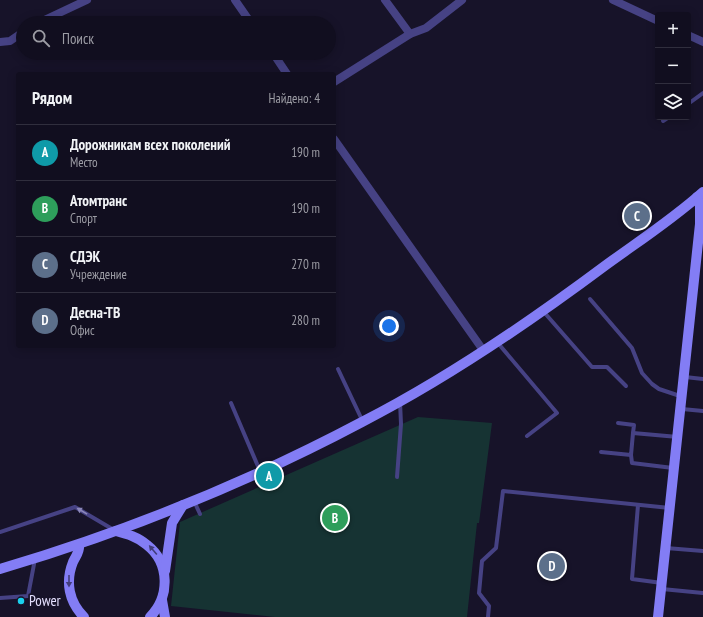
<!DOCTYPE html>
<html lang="ru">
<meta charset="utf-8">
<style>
:root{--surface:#110e1f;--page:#1e1c2c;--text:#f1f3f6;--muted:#9c9ca4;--line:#302e3d;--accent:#2563eb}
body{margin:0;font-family:"PT Sans Narrow",sans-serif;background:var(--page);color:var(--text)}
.controls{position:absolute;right:12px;top:12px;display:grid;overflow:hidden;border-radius:4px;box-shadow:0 2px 10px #0003}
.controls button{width:36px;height:36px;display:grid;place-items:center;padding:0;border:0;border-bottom:1px solid var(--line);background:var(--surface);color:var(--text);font:20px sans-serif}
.you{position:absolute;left:389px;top:326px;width:14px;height:14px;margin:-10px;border:3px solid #fff;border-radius:50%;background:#1a73e8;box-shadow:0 0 0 6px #1a73e833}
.badge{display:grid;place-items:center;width:26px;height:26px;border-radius:50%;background:var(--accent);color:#fff;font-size:13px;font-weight:700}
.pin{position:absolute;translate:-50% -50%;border:2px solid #fff;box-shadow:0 1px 4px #0006}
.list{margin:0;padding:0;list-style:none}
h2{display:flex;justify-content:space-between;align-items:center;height:52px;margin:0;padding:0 16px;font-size:17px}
h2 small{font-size:13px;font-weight:400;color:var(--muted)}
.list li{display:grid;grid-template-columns:26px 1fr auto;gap:12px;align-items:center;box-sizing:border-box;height:56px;padding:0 16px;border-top:1px solid var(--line)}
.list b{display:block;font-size:15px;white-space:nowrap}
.list p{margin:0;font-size:13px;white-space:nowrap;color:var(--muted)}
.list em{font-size:13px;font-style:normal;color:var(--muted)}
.icon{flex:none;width:22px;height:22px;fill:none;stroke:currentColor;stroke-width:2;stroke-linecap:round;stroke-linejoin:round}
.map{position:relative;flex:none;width:703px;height:617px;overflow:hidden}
.search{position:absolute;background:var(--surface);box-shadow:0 2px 10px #0003;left:16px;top:16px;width:320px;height:44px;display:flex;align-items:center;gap:10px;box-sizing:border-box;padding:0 14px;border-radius:22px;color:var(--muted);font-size:15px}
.panel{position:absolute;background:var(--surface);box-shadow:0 2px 10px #0003;left:16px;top:72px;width:320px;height:276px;border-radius:4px}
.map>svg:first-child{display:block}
.green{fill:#163333}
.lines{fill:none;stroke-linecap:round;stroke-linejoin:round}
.lane{stroke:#464284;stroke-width:4}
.street{stroke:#464284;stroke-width:8}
.secondary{stroke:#837df5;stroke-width:10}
.oneway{fill:#8c88ba}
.oneway2{fill:#423d7b}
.poi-dot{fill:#1ad1ed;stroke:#171329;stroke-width:1.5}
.labels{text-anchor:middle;stroke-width:3.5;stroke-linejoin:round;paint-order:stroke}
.poi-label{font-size:15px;fill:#e2defc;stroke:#171329;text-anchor:start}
</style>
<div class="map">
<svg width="703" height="617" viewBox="0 0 703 617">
<rect width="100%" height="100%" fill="#171329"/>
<path class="green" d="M418,417L492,423L479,523H477L467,617H275L171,606L180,522Z"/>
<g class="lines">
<g class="lane">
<path d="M688,104L703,93"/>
<path d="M663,121L669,117"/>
<path d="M590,299L632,348L642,373L652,384L659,389L680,396"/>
<path d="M543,311L592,367H607L626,386"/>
<path d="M497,342L557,413L527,436"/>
<path d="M338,369L363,422"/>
<path d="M685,377L703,379"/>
<path d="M231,403L260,471"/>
<path d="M682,409L703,411"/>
<path d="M618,423L634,425L633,433"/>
<path d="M601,452L631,455L633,433L678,437"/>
<path d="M631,455L632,463L673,468"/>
<path d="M397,477L401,424L400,402"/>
<path d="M194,501L200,514"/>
<path d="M638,505L632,579L662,583"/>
<path d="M0,532L75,507L114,530"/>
<path d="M666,548L703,551"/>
<path d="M662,589L703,593"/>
<path d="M0,598L28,596L35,559"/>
<path d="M488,617L489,606L479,593L482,561L496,548L503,491L670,508"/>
</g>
<g class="street">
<path d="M235,0L251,23"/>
<path d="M385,0L410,34"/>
<path d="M613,0L658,21"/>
<path d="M38,23L87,0"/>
<path d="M688,35L703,42"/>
<path d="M0,42L10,41L23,32"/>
<path d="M273,53L287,74"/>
<path d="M334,82L410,34L426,28L462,0"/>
<path d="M334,139L483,350"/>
</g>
<g class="secondary">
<path d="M116,531C127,534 138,537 147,545C170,563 170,597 150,617"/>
<path d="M79,545C80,552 76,555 73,562C65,582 69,602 84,617"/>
<path d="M0,569C125,532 247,483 362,422C446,379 531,321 606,265C639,241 673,219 703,192"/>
<path d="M165,571L172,523L183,505"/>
<path d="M162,600L165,617"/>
<path d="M658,617L700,224V206L697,197"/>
</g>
</g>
<defs><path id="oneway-solid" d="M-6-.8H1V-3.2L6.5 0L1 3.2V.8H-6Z"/></defs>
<use class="oneway" href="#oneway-solid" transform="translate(82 511) rotate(-149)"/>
<g class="oneway2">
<use href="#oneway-solid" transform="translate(153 550) rotate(-130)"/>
<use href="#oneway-solid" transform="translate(69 581) rotate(90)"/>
</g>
<circle class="poi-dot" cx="21" cy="601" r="4"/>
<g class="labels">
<g class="poi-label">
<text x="29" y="606">Power</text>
</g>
</g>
</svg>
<div class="controls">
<button>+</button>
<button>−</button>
<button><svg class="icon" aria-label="layers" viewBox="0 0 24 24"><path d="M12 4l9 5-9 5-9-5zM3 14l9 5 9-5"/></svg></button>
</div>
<div class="you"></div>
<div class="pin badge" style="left:269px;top:476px;background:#0f9aa8">A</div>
<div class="pin badge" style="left:335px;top:518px;background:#2e9e5b">B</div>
<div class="pin badge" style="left:637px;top:216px;background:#5c6f8a">C</div>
<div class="pin badge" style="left:552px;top:566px;background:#5c6f8a">D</div>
<div class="search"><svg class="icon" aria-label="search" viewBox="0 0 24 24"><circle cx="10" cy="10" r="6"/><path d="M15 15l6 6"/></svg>Поиск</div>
<section class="panel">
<h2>Рядом<small>Найдено: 4</small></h2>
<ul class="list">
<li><span class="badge" style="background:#0f9aa8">A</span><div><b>Дорожникам всех поколений</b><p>Место</p></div><em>190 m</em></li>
<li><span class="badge" style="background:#2e9e5b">B</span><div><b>Атомтранс</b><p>Спорт</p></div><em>190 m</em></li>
<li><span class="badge" style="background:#5c6f8a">C</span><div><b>СДЭК</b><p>Учреждение</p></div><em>270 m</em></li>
<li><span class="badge" style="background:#5c6f8a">D</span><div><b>Десна-ТВ</b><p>Офис</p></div><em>280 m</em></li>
</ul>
</section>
</div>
